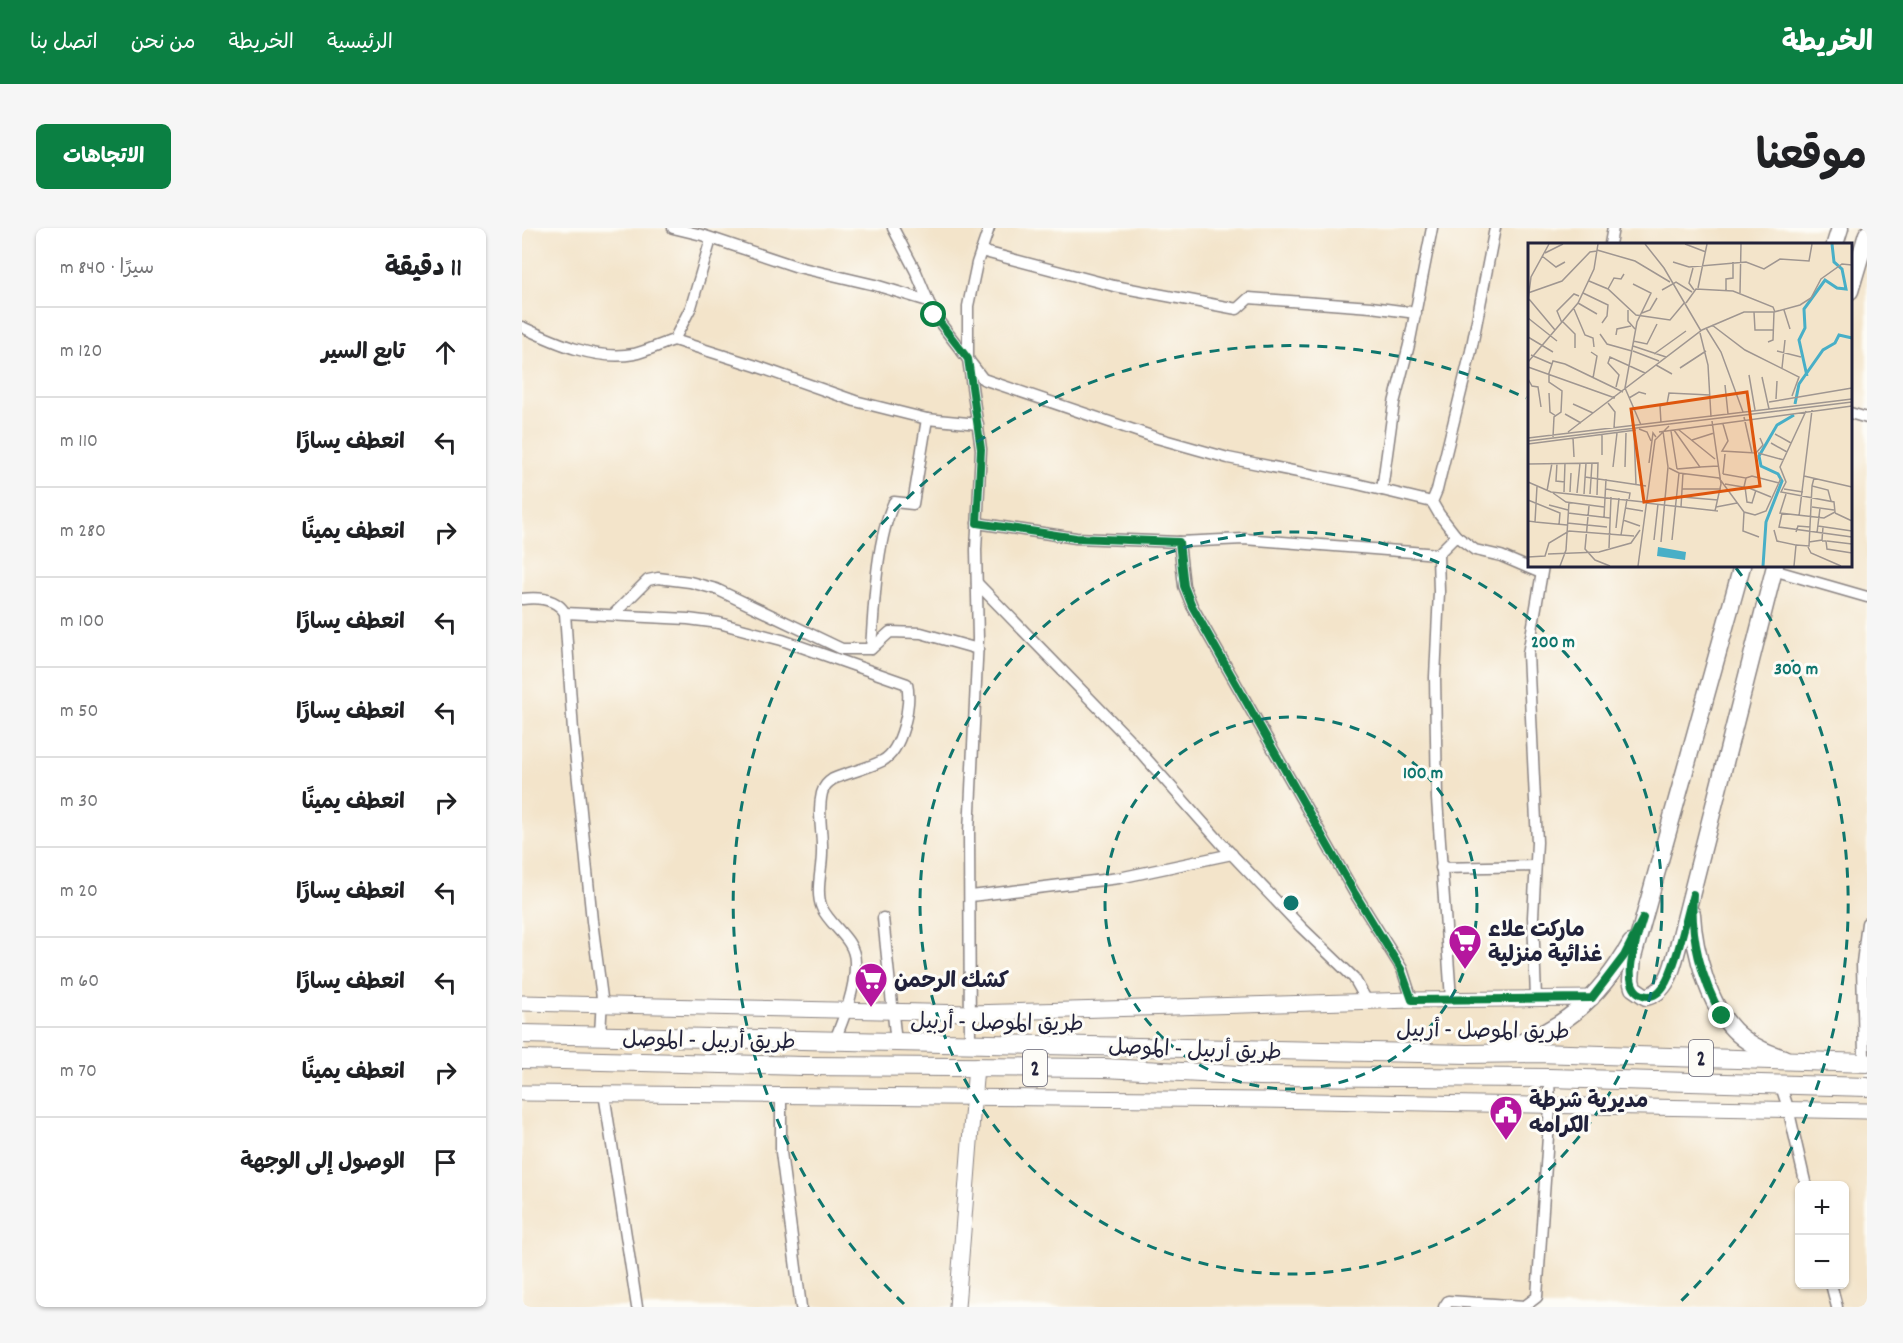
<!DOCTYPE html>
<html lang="ar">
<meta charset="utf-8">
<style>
:root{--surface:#fff;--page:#f6f6f6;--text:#202124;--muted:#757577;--line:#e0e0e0;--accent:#0b8043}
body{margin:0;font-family:Dekko,"Playpen Sans Arabic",sans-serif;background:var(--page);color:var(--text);direction:rtl}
.controls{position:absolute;right:18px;bottom:18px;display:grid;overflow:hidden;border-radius:9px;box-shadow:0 2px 4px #0004}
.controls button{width:54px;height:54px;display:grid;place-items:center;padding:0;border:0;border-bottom:2px solid var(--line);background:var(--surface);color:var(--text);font:30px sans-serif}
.stop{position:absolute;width:18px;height:18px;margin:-14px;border:4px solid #0b8043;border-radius:50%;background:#fff}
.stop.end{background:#0b8043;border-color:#fff;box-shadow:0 2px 6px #0008}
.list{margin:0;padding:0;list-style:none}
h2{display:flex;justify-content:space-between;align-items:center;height:78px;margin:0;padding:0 24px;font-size:26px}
h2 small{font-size:20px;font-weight:400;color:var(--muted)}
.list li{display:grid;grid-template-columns:39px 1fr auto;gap:18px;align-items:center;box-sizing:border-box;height:90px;padding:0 24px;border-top:2px solid var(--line)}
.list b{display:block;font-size:22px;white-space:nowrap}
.list em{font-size:20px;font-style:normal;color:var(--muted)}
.icon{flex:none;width:33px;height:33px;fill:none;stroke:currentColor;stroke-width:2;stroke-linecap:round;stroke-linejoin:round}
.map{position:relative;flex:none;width:1345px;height:1079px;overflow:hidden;direction:ltr;border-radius:9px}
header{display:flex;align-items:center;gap:36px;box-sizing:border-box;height:84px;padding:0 30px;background:var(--accent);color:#fff}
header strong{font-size:28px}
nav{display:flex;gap:33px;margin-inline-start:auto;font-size:21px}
.intro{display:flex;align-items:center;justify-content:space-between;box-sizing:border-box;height:144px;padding:0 36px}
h1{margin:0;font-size:42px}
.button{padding:15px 27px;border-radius:9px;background:var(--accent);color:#fff;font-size:21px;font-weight:700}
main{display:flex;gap:36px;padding:0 36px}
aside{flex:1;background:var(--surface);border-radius:9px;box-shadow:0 2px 4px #0004}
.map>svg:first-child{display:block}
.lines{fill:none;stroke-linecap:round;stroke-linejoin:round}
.street-casing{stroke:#8a8382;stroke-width:13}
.secondary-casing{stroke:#8a8382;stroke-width:17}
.primary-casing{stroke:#8a8382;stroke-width:19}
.highway-casing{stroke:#8a8382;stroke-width:20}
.street{stroke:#fff;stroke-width:10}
.secondary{stroke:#fff;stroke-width:15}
.primary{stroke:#fff;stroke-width:16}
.highway{stroke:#fff;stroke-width:18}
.route{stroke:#0b8043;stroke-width:8}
.ring{fill:none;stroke:#0f766e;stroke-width:3;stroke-dasharray:10 8}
.labels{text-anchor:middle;stroke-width:6;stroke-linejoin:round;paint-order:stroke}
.shield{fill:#fdfcf7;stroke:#646373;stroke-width:1.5}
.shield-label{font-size:21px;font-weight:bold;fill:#22223b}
.poi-label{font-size:22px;font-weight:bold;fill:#22223b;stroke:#fdfcf7;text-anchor:start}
.street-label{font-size:22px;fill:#22223b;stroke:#fdfcf7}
.inset-river{fill:none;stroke:#48afc7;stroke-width:3}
.inset-road{fill:none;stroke:#9f9691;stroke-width:1.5}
.view{fill:#de560e;fill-opacity:0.15;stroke:#de560e;stroke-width:3}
.inset-edge{fill:none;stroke:#22223b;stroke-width:3}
.centre{fill:#0f766e;stroke:#fdfcf7;stroke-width:3}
.ring-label{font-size:18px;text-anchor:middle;font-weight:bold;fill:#0f766e;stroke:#fdfcf7;stroke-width:6;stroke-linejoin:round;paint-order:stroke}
</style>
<header>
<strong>الخريطة</strong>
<nav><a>الرئيسية</a><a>الخريطة</a><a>من نحن</a><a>اتصل بنا</a></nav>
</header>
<div class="intro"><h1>موقعنا</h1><a class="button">الاتجاهات</a></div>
<main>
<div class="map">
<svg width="1345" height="1079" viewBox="0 0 1345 1079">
<rect width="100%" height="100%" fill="#fdfcf7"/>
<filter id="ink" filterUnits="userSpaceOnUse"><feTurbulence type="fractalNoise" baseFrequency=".0167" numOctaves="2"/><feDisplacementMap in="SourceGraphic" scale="12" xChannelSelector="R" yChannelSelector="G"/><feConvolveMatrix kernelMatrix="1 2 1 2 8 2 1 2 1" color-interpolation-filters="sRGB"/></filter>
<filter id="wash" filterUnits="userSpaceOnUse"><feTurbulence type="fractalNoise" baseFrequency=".008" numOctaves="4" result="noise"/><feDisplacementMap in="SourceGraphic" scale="24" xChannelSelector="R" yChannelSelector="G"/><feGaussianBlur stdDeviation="1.35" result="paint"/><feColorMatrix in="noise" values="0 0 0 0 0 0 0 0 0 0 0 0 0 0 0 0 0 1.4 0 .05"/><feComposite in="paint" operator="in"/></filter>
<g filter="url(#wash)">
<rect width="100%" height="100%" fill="#f3e4ca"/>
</g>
<g filter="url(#ink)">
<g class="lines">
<defs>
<g id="street">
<path d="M151,0L180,7L276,39L353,57L406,73"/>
<path d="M371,0L394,44L412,87L461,151L635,210L706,230L831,255L910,274"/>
<path d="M973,0L949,123L915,262L910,274L917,286L934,308L953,322L979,328L1019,345"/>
<path d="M189,11L169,79L152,112L234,138L333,173L405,191"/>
<path d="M1088,16L1091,0"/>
<path d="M459,23L592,58L715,81L727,70L849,79L894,85"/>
<path d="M0,99C34,115 74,133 112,126C125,123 139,116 152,112"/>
<path d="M1328,185L1345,190"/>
<path d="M860,262L872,175L887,117L910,0"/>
<path d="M455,295L554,310L657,314"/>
<path d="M1251,342L1345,369"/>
<path d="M455,355L606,510L699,615L779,699L832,750L845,773"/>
<path d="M0,371C16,369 34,370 43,385L51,503L70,693L80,770L78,807"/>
<path d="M43,385L166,391L197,395L260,412L385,456C390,476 380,523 360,533C344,541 327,544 311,551C305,555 302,558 300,565C295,585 301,605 300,625C300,642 293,664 300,680C309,699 333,711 333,734C334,760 322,790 312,814"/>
<path d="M92,386L126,352L136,350L168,354L194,361L320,421H349L368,404L399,405L456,421"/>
<path d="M349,421C352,378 354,312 372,274L391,276L405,191L456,196"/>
<path d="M919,640L1013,638"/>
<path d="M449,668L597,650L710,626"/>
<path d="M361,690L374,815"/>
<path d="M1014,770L1011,689L1015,614L1006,426L1021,338"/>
<path d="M929,771L915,571L913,449L917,364L916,326L934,308"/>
<path d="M890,772L880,741L832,664L670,378L662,358L657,314L722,311L916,326"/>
<path d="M448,815L447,604L456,411L454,322L459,221L446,131V78L455,35L467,0"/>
<path d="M1342,829L1340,735L1345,695"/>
<path d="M1258,855L1266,880L1284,958"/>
<path d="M82,865L115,1079"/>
<path d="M259,868V924L279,1079"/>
<path d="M1309,1056L1315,1079"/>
<path d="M922,1079L926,1073L1003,1078L1015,1069L1028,879L1027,850"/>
</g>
<g id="secondary">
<path d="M0,775L448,785L890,772L1070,770"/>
<path d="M0,865L738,872L1345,883"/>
<path d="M435,1079L454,838"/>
</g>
<g id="primary">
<path d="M1313,16L1318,0"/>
<path d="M1328,63L1345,6"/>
<path d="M1220,338L1111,729L1109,752L1111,760L1124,769C1148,764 1152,732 1158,711L1253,338"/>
<path d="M1170,686C1171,708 1176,730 1183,751C1198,794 1218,817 1262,830"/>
<path d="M974,822C1037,807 1077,771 1109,715"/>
</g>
<g id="highway">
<path d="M0,806L946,826L1014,825L1345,835"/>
<path d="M0,831L281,838L582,840L737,848L1027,850L1345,859"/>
</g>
</defs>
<use href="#street" class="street-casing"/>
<use href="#secondary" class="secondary-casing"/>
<use href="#primary" class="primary-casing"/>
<use href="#highway" class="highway-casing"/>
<use href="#street" class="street"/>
<use href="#secondary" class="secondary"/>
<use href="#primary" class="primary"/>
<use href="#highway" class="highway"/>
</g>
</g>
<g class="lines" filter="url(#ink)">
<path class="route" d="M412,87L446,131L459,221L455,295L554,310L657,314L662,358L670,378L832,664L879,741L890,772L1070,770L1102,728L1121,690C1116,708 1096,759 1121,767C1129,770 1136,766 1141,759C1154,740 1164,690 1171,666C1168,708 1179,751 1200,788"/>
</g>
<g class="ring">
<circle cx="769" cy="675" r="186"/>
<circle cx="769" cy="675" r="371"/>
<path d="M382 1076A557 557 0 0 1 1004 170M1214 340A557 557 0 0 1 1156 1076"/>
</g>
<defs>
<symbol id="supermarket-pin" viewBox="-11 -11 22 30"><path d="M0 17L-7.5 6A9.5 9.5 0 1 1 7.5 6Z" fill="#b5179e" stroke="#fdfcf7"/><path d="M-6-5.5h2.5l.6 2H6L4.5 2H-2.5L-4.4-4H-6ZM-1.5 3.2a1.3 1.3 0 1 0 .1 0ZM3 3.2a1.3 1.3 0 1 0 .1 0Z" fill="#fff"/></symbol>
<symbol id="civic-pin" viewBox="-11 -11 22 30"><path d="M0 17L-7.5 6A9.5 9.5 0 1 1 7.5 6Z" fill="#b5179e" stroke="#fdfcf7"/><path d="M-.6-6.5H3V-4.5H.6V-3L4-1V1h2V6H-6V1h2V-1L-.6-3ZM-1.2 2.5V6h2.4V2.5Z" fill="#fff"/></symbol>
</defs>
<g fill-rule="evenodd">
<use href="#supermarket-pin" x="924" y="694" width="38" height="52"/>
<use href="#supermarket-pin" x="330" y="732" width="38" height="52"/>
<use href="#civic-pin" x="965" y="865" width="38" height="52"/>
</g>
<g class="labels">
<g class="shield">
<rect x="1167" y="812" width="24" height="36" rx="4.5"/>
<rect x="501" y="822" width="24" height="36" rx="4.5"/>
</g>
<g class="shield-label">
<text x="1179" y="837">2</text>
<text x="513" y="847">2</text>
</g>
<g class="poi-label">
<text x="966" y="708">ماركت علاء<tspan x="966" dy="25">غذائية منزلية</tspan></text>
<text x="372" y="759">كشك الرحمن</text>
<text x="1007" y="879">مديرية شرطة<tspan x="1007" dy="25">الكرامه</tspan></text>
</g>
<g class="street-label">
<text transform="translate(475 793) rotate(1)" y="8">طريق الموصل - أربيل</text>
<text transform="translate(961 801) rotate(1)" y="8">طريق الموصل - أربيل</text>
<text transform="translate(187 811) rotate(1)" y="8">طريق أربيل - الموصل</text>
<text transform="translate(673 820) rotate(2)" y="8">طريق أربيل - الموصل</text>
</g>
</g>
<g transform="translate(1006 15)">
<rect width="324" height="324" fill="#f3e4ca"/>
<path d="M130,304L158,309L157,317L129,313Z" fill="#48afc7"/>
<path class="inset-river" d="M279,133L271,97L277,85L276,66L297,37L309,45L318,46L314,26L306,19L304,1M267,161L271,141L295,107L307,100L311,92L324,95M235,323L238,279L254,238L250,231L233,223L231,213L249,182L266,172"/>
<path class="inset-road" d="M117,1L136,25L173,88M157,1L178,9M69,7L107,18L142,39M17,10L35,1M14,13L28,24L37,19M145,19L161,24L218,19L236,26L252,16L281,18L284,1M165,25L161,40L166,47M61,38L80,46L108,72L142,77L157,59M105,41L123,50L109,79L97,145L113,182M170,45L179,1M80,46L86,35L93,36L96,31M134,47L148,39L164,49M198,47V36L205,35V19M0,50L34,38L62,9L69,8M55,50L80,62L79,73L74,80M212,50L213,1M1,56L27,87M0,58L3,34L21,1M50,60L69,71M158,60L168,46L205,48L245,64L247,69M46,66L57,92L65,95L66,104M100,67V78L107,86M256,67L262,86M226,69L227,87H245M114,70L122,67L129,55M0,75L29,98M35,79L47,91V105M34,80L29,68L46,51L51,53M184,82L217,107L271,134L264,153M178,85L193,109L215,169M172,90L180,122L183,174M72,91L79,101L104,108M88,92L89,86L103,83M0,94L25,109M105,98L119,101L129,81M240,99L245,97L246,69M105,103L138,114M105,108L131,118M249,108L273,114M63,109L69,113L65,135M126,111L158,88M3,112L24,121M0,119L50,60L66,26L70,1M37,121L95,149M128,122L144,131M0,124L87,155M152,125L178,108M254,125L257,97M221,132L227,167M234,134L241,166M0,136L4,143L10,144L13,164M197,142L200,171M88,144L91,132L80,120L82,114L117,130M21,150L22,169L28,173M101,155L111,149L118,151M248,156L249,138M241,159L324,145M80,160L87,169L86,185M45,161L65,170M37,171L53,180M216,174L224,210M184,178L193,241L187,268M133,180L132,163L139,161L141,150L182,152M195,181L200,198L194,208L228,210L235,202L232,195M111,186L119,189L123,198M106,187L108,242M146,187L172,224L149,226M151,187L187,216M143,188L149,226M40,189L174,87L216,69H246L272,62L283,55L293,36L314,21L324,22M131,189L324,163M247,191L263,200M74,192V212M25,194L26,174L33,169L34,148L21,139V130L25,118L37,121M0,195L324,156M45,195L46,214M164,197L186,190M0,198L324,159M243,200L259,209M0,201L108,187M230,210L256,217M29,220L28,238L37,239M121,220L125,190L128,194M0,221L70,220L69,252M85,224L89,190M97,224L98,190M172,224L190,223M141,225L151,230L144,297M151,230L191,235L216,269L227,272L238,268L253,235M195,231L218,235L216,244M195,231L197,211M276,233L324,244M57,234L118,243M218,235L224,233L251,240M286,235L284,243L300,247L303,258M0,239L23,249L116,259M197,241L221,245L243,254M217,244L219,259L224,260L228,247M78,246L102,250L101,256M154,246H193M256,246L275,249M19,248L24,220M36,249L37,220M42,249L43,230M25,250L38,259L76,264M49,250L52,220M56,251L58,220M62,251L64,220M258,251L252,270L296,275L307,269L306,259L253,249L258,239L252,224L278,168M154,254L190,257M0,257L32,270L31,282M118,260L190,268M21,262L40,267M61,263L57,306L67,317L82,323M153,264L155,230M188,264L209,260M284,264L306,267M97,265L115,268M216,269L215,288L231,294M40,270L82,275M254,270L251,284L324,294M307,270L324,278M271,273L284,167M76,274L78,236M95,277L112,283M0,278L7,279L9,243M7,279L39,282M39,280L79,284M290,283L324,288M88,285L91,255M246,287L249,298L268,302L266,323M268,289L270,283L282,284M289,290L292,265M93,292L99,256M126,297L130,261M294,298H298L299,306L324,310M299,298L324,301M133,299L140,224L135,188M281,299L294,297L295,284M268,302L281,303L284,243M280,304L283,310L313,323M81,305L83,254M20,311L71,309L103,300L112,287M0,314L17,313L21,300L41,288L106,293M32,323L38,307L41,259M110,323L127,197L141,183"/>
<path class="view" d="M219,149L232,243L116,259L103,166Z"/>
<rect width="324" height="324" class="inset-edge"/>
</g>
<circle cx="769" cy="675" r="9" class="centre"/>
<g class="ring-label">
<text x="1031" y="419">200 m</text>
<text x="1274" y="446">300 m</text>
<text x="901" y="550">100 m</text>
</g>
</svg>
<div class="controls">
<button>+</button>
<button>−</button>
</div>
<div class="stop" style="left:412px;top:87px"></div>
<div class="stop end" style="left:1200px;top:788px"></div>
</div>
<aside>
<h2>11 دقيقة<small>سيرًا · 840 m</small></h2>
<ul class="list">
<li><svg class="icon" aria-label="ahead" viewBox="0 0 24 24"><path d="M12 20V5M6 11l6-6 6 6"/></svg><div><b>تابع السير</b></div><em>120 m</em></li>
<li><svg class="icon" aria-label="left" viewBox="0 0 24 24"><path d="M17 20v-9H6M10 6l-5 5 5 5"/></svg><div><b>انعطف يسارًا</b></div><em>110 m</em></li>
<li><svg class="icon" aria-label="right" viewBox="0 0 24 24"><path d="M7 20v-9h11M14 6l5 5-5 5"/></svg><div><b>انعطف يمينًا</b></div><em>280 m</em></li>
<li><svg class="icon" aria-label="left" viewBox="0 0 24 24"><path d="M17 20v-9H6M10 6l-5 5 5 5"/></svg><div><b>انعطف يسارًا</b></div><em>100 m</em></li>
<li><svg class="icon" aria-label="left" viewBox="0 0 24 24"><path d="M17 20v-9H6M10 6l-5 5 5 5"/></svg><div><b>انعطف يسارًا</b></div><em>50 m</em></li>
<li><svg class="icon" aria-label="right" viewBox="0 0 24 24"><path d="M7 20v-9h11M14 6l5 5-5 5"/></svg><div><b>انعطف يمينًا</b></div><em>30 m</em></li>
<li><svg class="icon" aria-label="left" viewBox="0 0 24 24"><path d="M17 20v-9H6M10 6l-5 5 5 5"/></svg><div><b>انعطف يسارًا</b></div><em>20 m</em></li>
<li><svg class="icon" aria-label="left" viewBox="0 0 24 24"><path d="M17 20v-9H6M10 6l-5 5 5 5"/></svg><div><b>انعطف يسارًا</b></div><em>60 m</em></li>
<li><svg class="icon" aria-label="right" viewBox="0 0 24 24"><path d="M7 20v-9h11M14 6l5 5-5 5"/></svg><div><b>انعطف يمينًا</b></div><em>70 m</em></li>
<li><svg class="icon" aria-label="arrive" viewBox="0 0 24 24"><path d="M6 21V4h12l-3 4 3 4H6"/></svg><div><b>الوصول إلى الوجهة</b></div></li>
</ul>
</aside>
</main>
